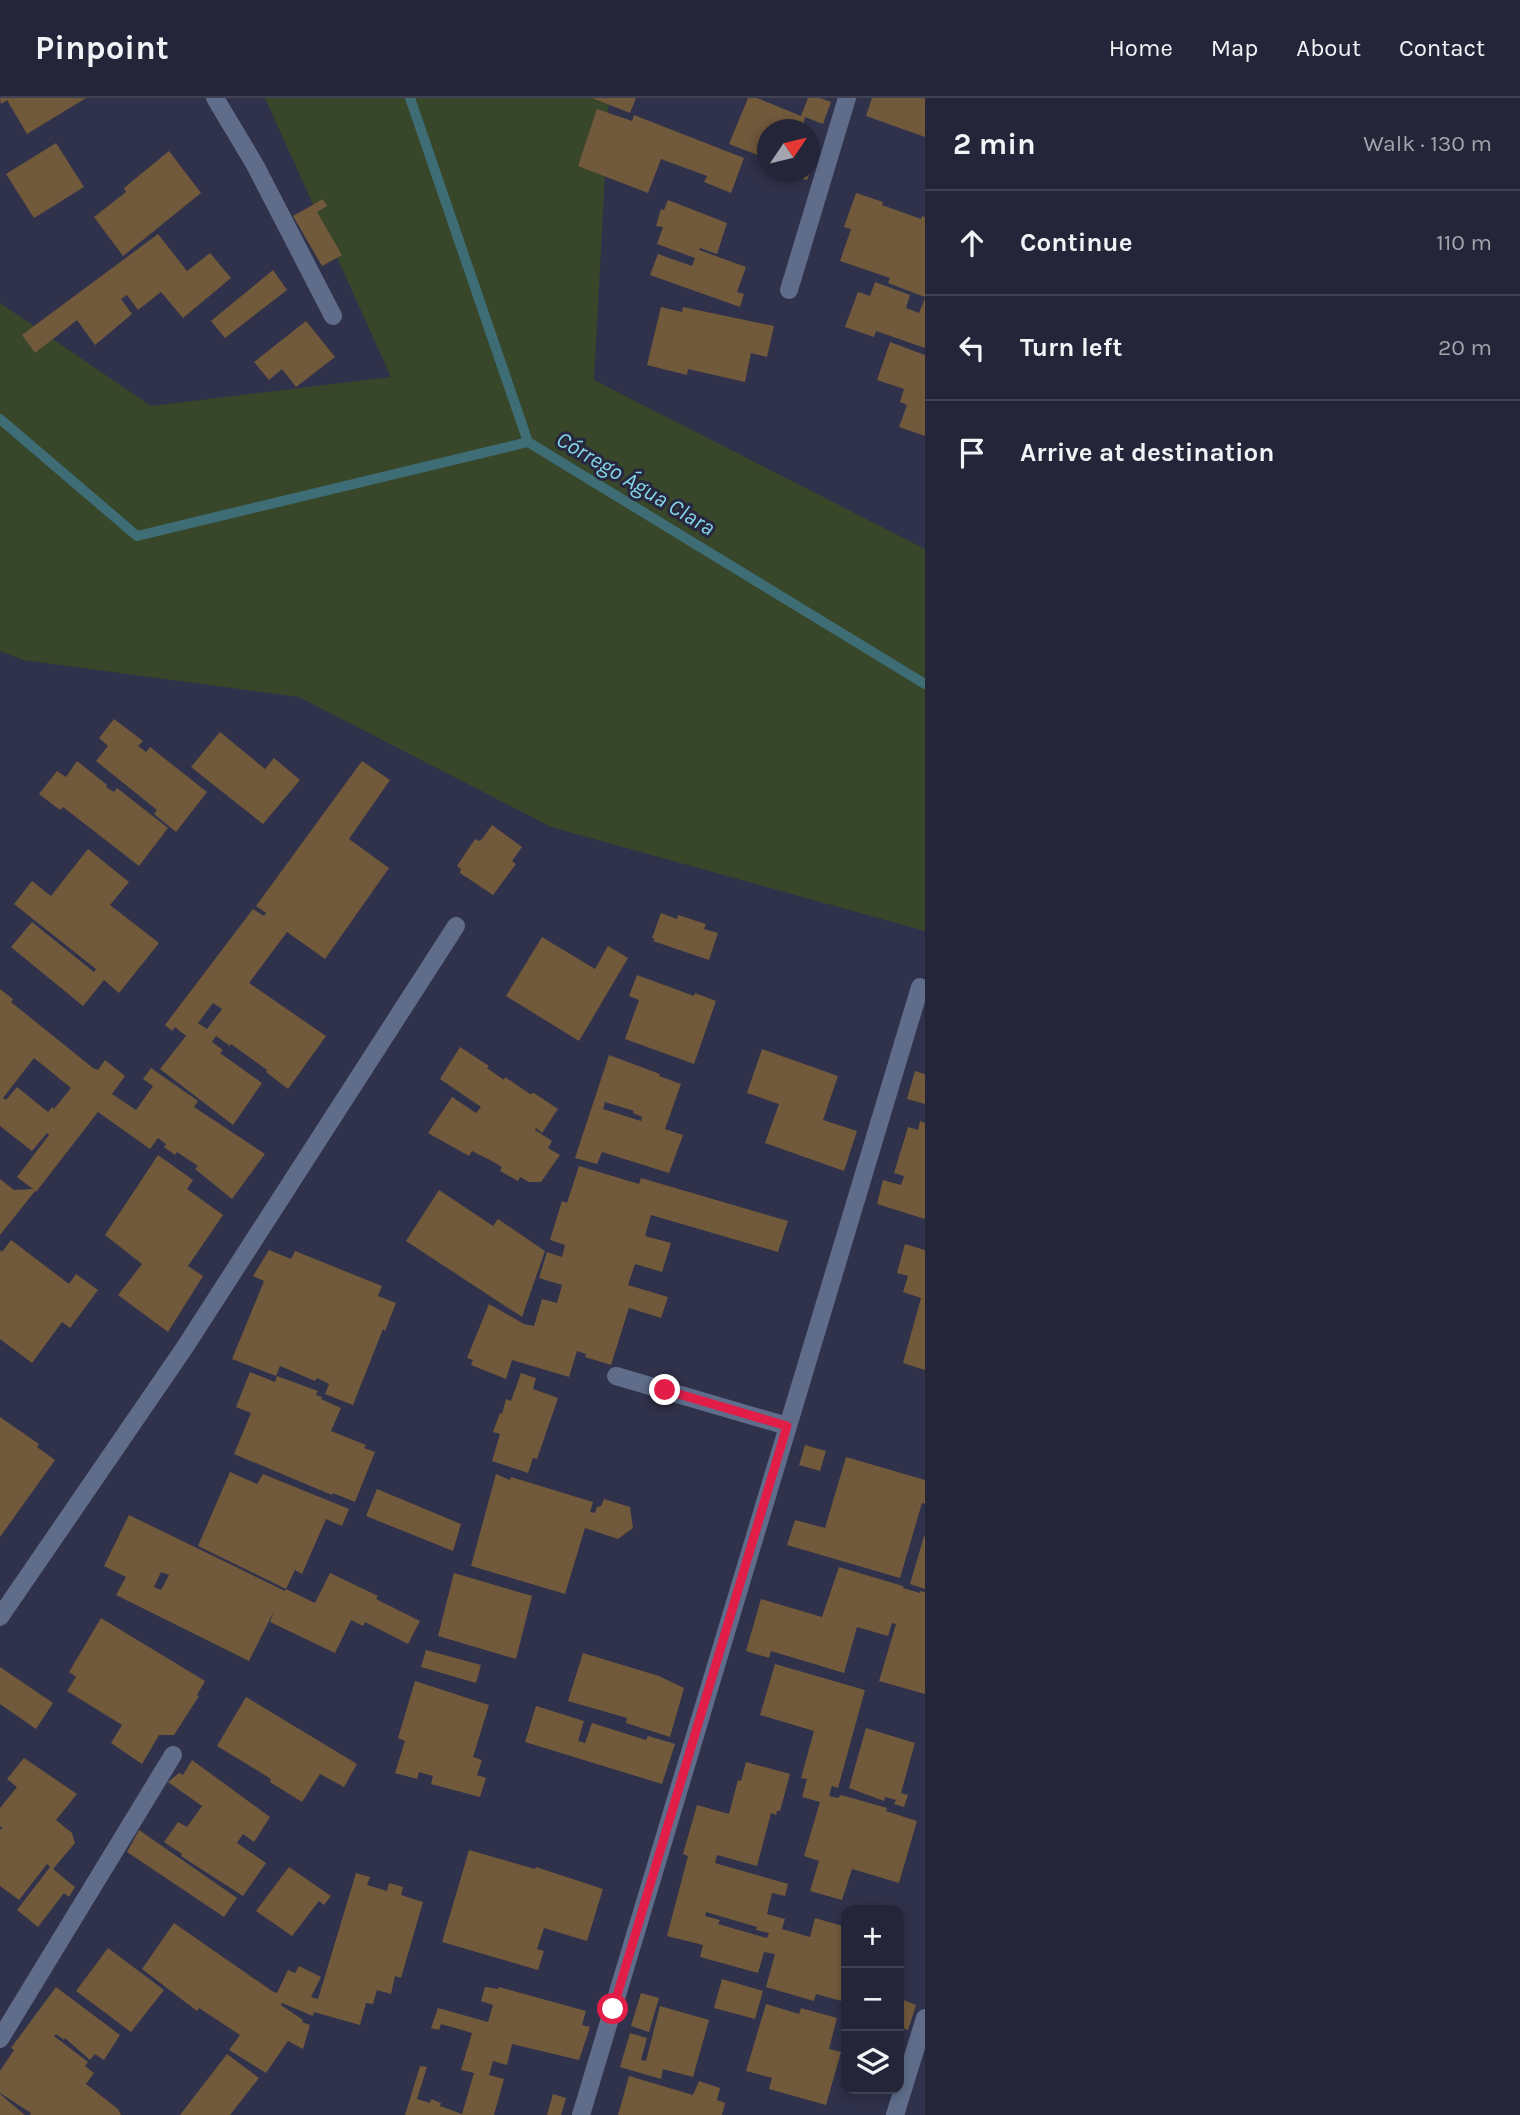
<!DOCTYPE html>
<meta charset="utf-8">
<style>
:root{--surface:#242538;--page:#303143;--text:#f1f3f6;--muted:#a3a5ae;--line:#414253}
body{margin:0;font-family:Karla,sans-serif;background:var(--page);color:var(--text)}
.controls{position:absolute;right:21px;bottom:21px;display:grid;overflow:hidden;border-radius:14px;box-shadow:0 4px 10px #0003}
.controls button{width:63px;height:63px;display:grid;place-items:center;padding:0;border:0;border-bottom:2px solid var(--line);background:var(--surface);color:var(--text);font:35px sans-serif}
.compass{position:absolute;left:757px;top:21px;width:63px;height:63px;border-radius:50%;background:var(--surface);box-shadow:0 4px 10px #0003;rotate:55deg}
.stop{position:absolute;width:21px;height:21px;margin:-16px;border:5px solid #e11d48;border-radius:50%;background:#fff}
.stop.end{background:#e11d48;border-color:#fff;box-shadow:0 2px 7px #0008}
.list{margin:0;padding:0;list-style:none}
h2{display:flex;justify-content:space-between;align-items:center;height:91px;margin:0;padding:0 28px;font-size:30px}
h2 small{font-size:23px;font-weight:400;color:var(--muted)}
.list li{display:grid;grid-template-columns:46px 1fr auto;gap:21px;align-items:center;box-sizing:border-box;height:105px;padding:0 28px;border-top:2px solid var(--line)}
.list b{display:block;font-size:26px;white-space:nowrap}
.list em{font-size:23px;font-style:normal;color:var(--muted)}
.icon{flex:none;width:38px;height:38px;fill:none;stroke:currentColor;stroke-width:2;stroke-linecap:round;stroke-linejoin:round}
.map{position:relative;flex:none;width:925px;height:2017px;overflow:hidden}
header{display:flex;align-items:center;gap:42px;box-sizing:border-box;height:98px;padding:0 35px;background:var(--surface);border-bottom:2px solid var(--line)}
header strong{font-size:33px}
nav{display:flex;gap:38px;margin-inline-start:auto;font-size:24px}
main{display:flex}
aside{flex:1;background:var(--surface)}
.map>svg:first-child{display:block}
.green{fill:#38462a}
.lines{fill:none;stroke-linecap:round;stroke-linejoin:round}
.stream{stroke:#3f6d76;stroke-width:10}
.building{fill:#71593c;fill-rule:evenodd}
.minor{stroke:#5f6d8b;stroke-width:18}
.route{stroke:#e11d48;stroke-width:9}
.labels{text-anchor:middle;stroke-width:6;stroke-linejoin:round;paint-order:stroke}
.water-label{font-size:23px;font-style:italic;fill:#83d4e5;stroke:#27273f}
</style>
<header>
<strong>Pinpoint</strong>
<nav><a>Home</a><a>Map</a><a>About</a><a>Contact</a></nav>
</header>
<main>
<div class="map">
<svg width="925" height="2017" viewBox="0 0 925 2017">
<rect width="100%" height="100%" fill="#30314a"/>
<path class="green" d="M265,0H609L594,282L925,451V833L551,729L299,599L23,562L0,553V205L151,308L391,279Z"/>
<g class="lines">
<g class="stream">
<path d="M410,0L528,344L925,586"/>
<path d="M0,321L137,438L528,344"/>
</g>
</g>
<g class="building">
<path d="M0,0H86L27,36L7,2L1,6Z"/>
<path d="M592,0H636L630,15Z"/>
<path d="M748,0H757L801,18L808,0H820L831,4L823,26L805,19L802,32H768V60H765L729,46Z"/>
<path d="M872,0H925V39L866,18Z"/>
<path d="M597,11L632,23L634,17L744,60L731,95L704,84L707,78L661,61L648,95L578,68Z"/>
<path d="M56,45L84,89L34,120L6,76Z"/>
<path d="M169,53L201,95L123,158L94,119L126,94L124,90Z"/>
<path d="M783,74H810L807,82Z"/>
<path d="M856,95L883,104L882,107L921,121L922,118L925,119V199L888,185L890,180L840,163L851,131L844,129Z"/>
<path d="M323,101L327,108L317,114L342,157L322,168L293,118Z"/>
<path d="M668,102L727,125L717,156L700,150L699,152L746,169L737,194L744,196L740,209L650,177L658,156L692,168L695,160L657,146L663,129L656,128L661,111L664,112Z"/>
<path d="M158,136L187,173L210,155L231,180L183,220L161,194L138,212L127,197L121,201L132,216L95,247L77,222L35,255L22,237Z"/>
<path d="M273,172L287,192L225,240L211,223Z"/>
<path d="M875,184L910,197L906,210L919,215L925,200V250L876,233L874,239L845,229L858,194L870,198Z"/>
<path d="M661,209L682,214L683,209L774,228L767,259L751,255L745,284L688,271L687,277L647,267Z"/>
<path d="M306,223L335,259L296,289L282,271L269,282L254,264Z"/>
<path d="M890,244L925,257V338L899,329L907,307L900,304L904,291L877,282Z"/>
<path d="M114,621L143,643L138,648L146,654L150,649L207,694L176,734L154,716L157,712L96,663L108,648L99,640Z"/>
<path d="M220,634L265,671L274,660L300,682L263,726L191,669Z"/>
<path d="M77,663L107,687L106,689L114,694L117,690L168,730L139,768L63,709L60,712L39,696L57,673L66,679Z"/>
<path d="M362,663L390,682L349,741L389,770L325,861L287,834L249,885L326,938L288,991L266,974L267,972L231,946L230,948L216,938L212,944L223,952L220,955L262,985L233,1027L160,971L186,938L175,929L172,933L165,927L253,811L264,818L266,815L256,808ZM213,905L222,911L207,931L198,925Z"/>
<path d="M492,727L522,749L512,763L516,766L493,797L460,775L461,771L457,768L475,741L479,743L482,741Z"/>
<path d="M88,751L129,784L110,807L159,845L119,895L104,882L83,908L11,849L32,824L94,874L96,871L14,806L32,783L51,798Z"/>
<path d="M661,815L677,821L678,817L706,826L704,831L718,835L709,862L653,843L655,841L652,840Z"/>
<path d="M542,839L595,871L608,848L628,860L579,943L506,898Z"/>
<path d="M637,877L694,898L695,895L716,903L694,966L625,941L639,902L629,898Z"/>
<path d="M0,891L13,901L11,904L93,970L98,972L105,962L125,978L112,996L136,1012L153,988L143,981L151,970L198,1003L194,1009L265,1056L232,1101L195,1071L198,1068L177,1054L175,1057L164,1049L166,1046L158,1040L150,1051L98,1014L36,1094L35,1093L0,1137V1081L14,1092L33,1091L17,1079L49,1037L47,1035L32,1053L0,1028ZM34,960L71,990L54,1011L52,1009L48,1014L17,989L6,1002L3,1000Z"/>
<path d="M460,949L489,968L487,970L504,982L505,979L530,996L534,995L558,1011L542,1035L536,1030L535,1032L552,1043L548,1050L560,1057L541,1084H529L520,1079L518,1083L500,1073L502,1069L490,1062L472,1053L469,1058L428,1035L452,999L476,1015L481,1009L440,981Z"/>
<path d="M762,951L838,978L823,1022L857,1033L844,1073L765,1045L779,1006L747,995Z"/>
<path d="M609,957L660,976L659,978L681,986L665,1031L683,1037L669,1075L602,1054L597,1066L575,1060ZM605,1004L634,1013L633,1015L642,1019L641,1023L603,1011Z"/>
<path d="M915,973L925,976V1006L907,1001Z"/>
<path d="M920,1023L925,1025V1121L877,1106L883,1082L901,1087L904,1078L894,1075L908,1029L918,1032Z"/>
<path d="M158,1057L193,1082L187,1091L223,1117L188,1168L203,1178L168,1234L118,1197L142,1166L105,1137Z"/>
<path d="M579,1068L639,1086L641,1080L788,1123L778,1154L651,1117L645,1138L671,1145L662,1174L635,1166L628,1187L668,1199L661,1220L629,1210L611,1267L585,1259L586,1256L577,1253L569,1279L512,1262L506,1281L471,1267L473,1262L467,1260L489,1206L524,1226L534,1228L542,1201L557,1205L562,1187L539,1180L547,1154L562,1159L565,1147L550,1142L562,1103L567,1105Z"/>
<path d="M439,1092L493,1128L498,1121L545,1153L522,1219L406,1143Z"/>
<path d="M11,1142L69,1186L76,1176L98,1192L70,1230L62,1224L32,1265L0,1241V1152L2,1154Z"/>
<path d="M905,1146L925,1152V1272L903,1265L921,1200L903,1194L908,1178L897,1175Z"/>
<path d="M269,1152L291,1161L295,1153L382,1188L378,1198L396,1205L385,1233L383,1231L353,1307L325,1296L329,1286L317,1280L315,1283L280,1268L276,1278L232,1261L264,1183L253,1178Z"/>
<path d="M250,1274L275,1284L277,1278L318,1293L316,1297L322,1299L321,1301L341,1310L331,1333L366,1347L364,1350L375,1354L355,1404L333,1395L332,1397L234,1356L251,1315L236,1309Z"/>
<path d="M521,1275L536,1280L533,1291L558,1300L537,1361L533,1360L528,1375L492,1363L500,1336L493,1334L500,1315L502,1316L506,1301L511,1303Z"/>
<path d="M0,1319L39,1346L37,1349L55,1362L0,1439Z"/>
<path d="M805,1347L826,1353L820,1373L799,1367Z"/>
<path d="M846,1359L925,1382V1406L922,1405L900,1480L787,1447L795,1422L825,1430Z"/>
<path d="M230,1374L257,1386L263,1376L349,1411L342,1428L326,1421L302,1476L295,1472L286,1491L198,1448Z"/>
<path d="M496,1376L510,1382L511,1379L593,1404L590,1414L595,1415L597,1409L601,1408L604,1401L630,1409L633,1430L618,1441L585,1430L565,1496L471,1468Z"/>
<path d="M377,1391L461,1426L453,1453L366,1418Z"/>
<path d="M129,1417L285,1493L286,1491L315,1505L330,1475L378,1498L376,1501L420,1523L408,1546L365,1524L363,1528L351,1522L335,1555L270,1524L274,1513L249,1563L116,1497L126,1479L104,1468ZM161,1474L169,1477L161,1492L154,1489Z"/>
<path d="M924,1438L925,1439V1491L910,1486Z"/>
<path d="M839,1469L903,1488V1490L920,1495V1493L925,1494V1596L879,1583L896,1526L892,1525L888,1538L857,1529L844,1575L771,1553L769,1560L746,1553L761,1501L822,1519Z"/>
<path d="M454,1475L532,1498L516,1561L438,1538Z"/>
<path d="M101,1520L205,1583L197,1597L199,1598L174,1637H159L142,1666L111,1645L122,1627L67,1593L76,1579L69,1574Z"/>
<path d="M426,1552L481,1567L476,1585L421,1569Z"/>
<path d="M583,1555L659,1578L684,1590L670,1639L626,1625L627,1620L568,1603Z"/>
<path d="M775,1566L865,1592L838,1690L832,1688L829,1698L838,1700L841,1697L887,1710L886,1713L917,1723L899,1785L852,1771L842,1802L810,1793L819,1763L804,1758L820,1704L802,1699L807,1681L801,1680L814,1633L760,1617Z"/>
<path d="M0,1569L53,1605L36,1631L0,1606Z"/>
<path d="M415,1583L489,1607L473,1659L482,1662L477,1677L486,1680L480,1699L431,1686L433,1678L419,1674L417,1681L395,1675L405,1643L398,1640Z"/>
<path d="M246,1599L357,1666L344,1689L320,1676L302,1704L270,1684L271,1681L217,1648Z"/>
<path d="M536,1608L584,1623L578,1643L585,1645L592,1625L646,1642L648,1638L675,1646L662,1686L525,1644Z"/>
<path d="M866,1630L915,1645L901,1695L908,1697L904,1709L894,1706L896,1702L885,1699L884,1703L849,1690Z"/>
<path d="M24,1660L77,1696L56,1722L72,1735L75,1745L53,1771L75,1789L69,1799L64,1795L38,1829L17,1812L50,1769L47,1766L19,1802L0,1788V1731H3L0,1728V1710L17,1689L7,1681Z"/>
<path d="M192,1662L270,1719L254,1744L243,1736L237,1745L266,1765L243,1798L181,1758L182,1756L164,1744L178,1724L187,1729L202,1708L168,1684L179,1675L183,1677Z"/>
<path d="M746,1664L790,1676L780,1713H777L776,1717L771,1715L757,1768L717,1757L715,1765L788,1786L785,1798L772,1795L767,1816L785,1821L782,1831L810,1839L815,1820L846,1829V1913L842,1912L845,1904L816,1896L814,1903L766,1889L775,1856L764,1854L758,1875L700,1859L703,1847L667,1838L688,1758L683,1756L697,1707L729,1716L738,1682L741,1683ZM706,1814L757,1829L756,1832L769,1835L767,1840L718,1826L720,1822L705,1818Z"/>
<path d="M139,1732L237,1800L224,1819L127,1754Z"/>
<path d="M469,1752L535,1771L536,1769L603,1791L587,1843L544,1830L537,1851L544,1853L538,1872L442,1844Z"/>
<path d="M289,1769L331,1798L324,1807L319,1803L292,1838L256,1813Z"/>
<path d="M356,1775L370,1779L367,1787L387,1793L389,1785L403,1789L401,1797L423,1804L401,1880L395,1878L391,1896L377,1892L373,1906L366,1905L360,1927L314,1914L313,1918L282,1905L281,1907L303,1922L302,1924L310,1927L303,1951L288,1943L266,1975L229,1952L240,1937L199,1910L197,1913L142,1871L174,1825L272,1893L277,1895L288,1872L295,1875L299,1868L321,1879L311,1899L318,1901Z"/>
<path d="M108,1850L164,1892L131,1934L76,1893Z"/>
<path d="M722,1881L763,1893L755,1921L714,1910Z"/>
<path d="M56,1889L120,1937L104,1962L95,1956L90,1962L65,1940L64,1942L56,1936L54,1938L88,1964L85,1968L94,1975L86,1986L118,2011L121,2017H30L31,2015L0,1995V1973L14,1952L11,1950Z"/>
<path d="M485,1889L498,1891L499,1889L586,1913L582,1927L590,1929L579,1962L512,1946L507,1967L493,1963L489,1977L504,1981L494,2017H405L420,1968L427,1969L417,2001L430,2005L431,2001L441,2005L440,2008L462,2016L474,1975L461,1972L472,1935L441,1926L439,1932L431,1930L438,1910L488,1924L493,1907L481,1903Z"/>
<path d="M641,1895L659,1900L649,1934L631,1928Z"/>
<path d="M899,1900L916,1907L908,1932L899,1929Z"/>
<path d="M766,1906L799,1916L801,1910L837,1920L829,1951L841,1954L826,2007L769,1991L772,1980L746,1973Z"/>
<path d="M660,1908L709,1922L693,1979L663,1971L661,1981L620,1969L630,1935L647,1940L641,1962L646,1963Z"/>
<path d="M227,1956L259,1980L230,2017H180Z"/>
<path d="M629,1978L693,1997L699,1983L720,1990L717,2002L725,2005L722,2017H618Z"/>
<path d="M0,1996L25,2017H0Z"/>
<path d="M553,1996L566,2000L561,2017H547Z"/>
</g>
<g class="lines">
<g class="minor">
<path d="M215,0L255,67L333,218"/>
<path d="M789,192L847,0"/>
<path d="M616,1278L787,1328"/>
<path d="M0,1519L185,1249L456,828"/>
<path d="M0,1941L173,1657"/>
<path d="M581,2017L920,889"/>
<path d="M895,2017L925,1920"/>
</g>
</g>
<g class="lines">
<path class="route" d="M613,1911L787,1328L665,1292"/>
</g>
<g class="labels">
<g class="water-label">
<text transform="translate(636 385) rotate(31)" y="8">Córrego Água Clara</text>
</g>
</g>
</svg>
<div class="controls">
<button>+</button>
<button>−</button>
<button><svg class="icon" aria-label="layers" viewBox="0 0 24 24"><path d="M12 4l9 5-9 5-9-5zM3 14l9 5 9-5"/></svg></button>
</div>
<svg class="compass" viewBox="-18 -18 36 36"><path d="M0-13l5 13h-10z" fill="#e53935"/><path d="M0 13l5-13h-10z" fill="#a3a5ae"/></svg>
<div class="stop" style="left:613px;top:1911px"></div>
<div class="stop end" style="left:665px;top:1292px"></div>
</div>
<aside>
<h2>2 min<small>Walk · 130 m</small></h2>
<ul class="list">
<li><svg class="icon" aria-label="ahead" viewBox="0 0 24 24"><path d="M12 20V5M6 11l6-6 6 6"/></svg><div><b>Continue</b></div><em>110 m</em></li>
<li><svg class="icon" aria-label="left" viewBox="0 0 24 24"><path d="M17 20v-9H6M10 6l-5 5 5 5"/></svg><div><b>Turn left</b></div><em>20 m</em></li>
<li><svg class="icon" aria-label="arrive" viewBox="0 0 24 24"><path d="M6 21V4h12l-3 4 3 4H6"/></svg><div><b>Arrive at destination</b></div></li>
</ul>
</aside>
</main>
